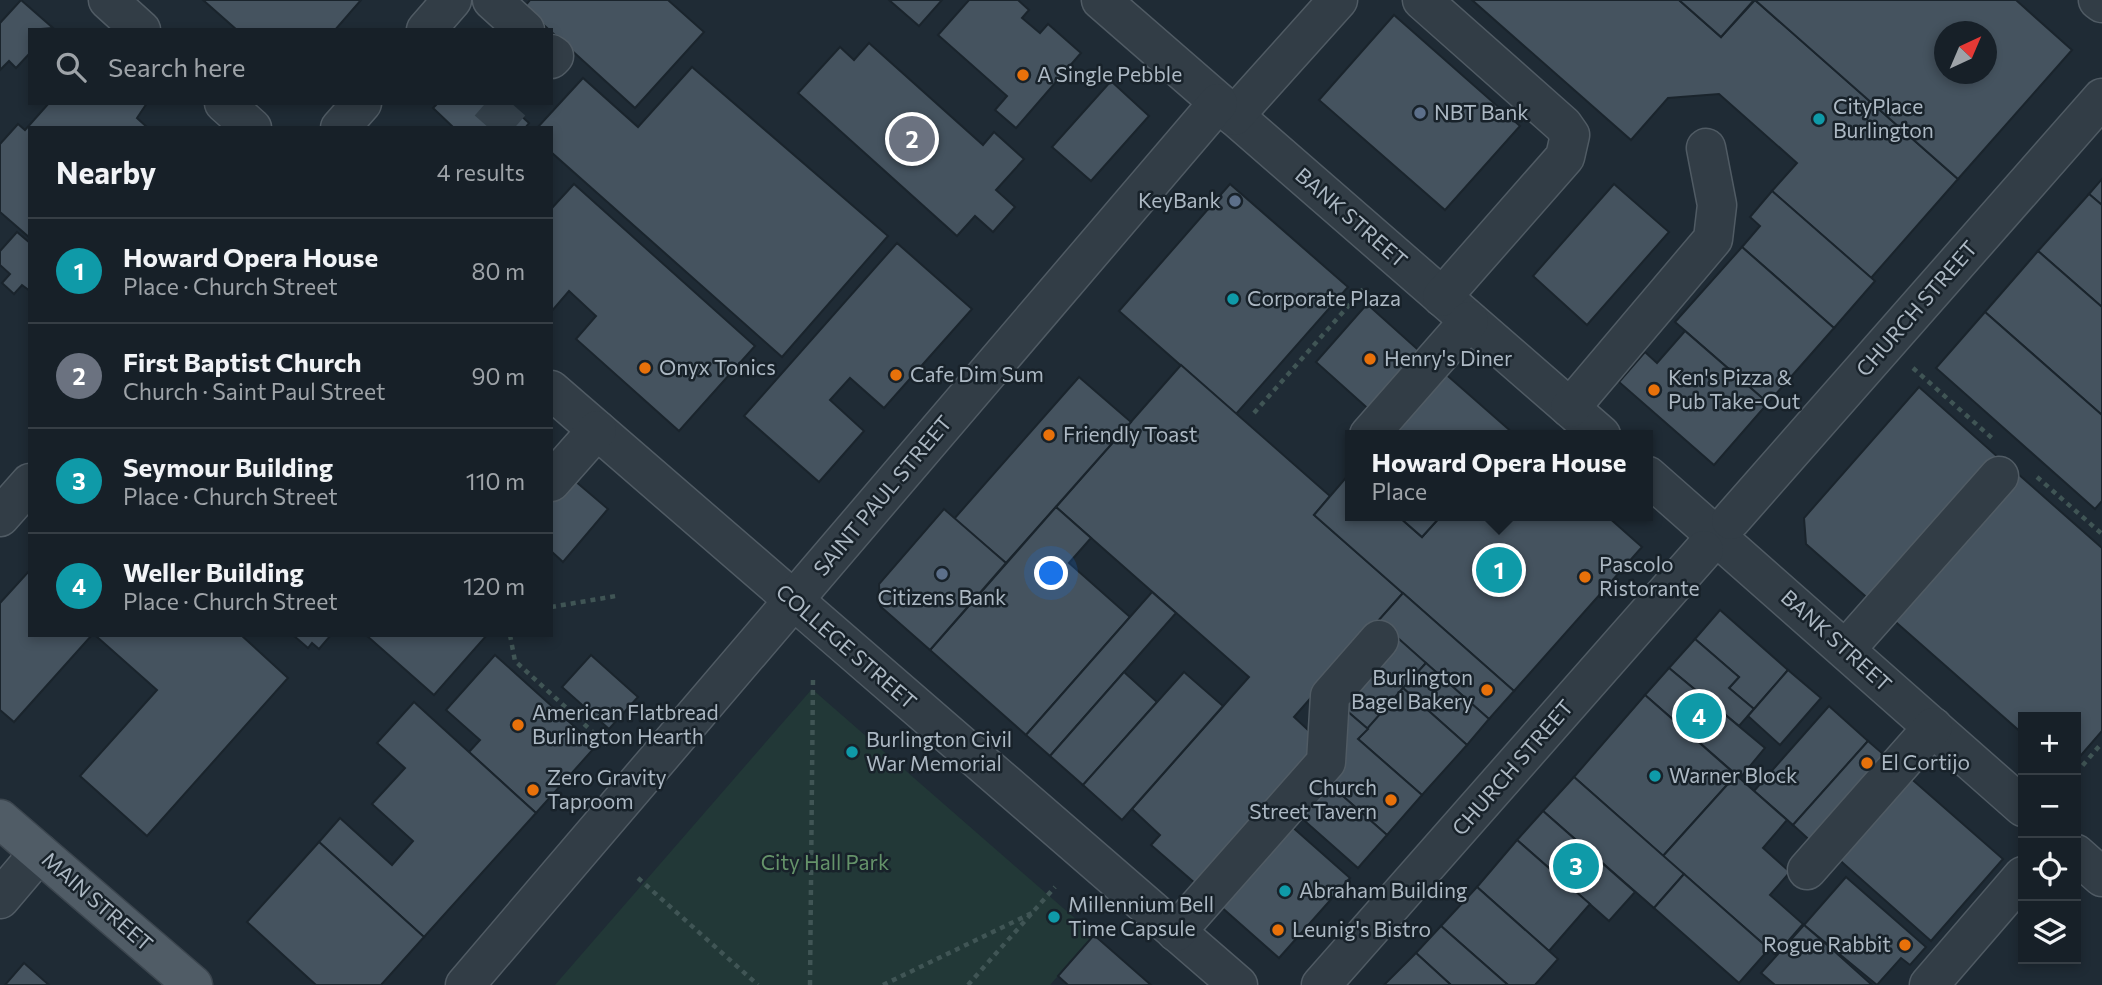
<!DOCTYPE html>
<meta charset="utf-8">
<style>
:root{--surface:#172028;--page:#242d34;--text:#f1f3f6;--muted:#9ea3a8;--line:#363e45;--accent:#7ebaf7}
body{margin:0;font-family:Commissioner,sans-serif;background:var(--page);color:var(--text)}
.controls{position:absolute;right:21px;bottom:21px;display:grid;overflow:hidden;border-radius:0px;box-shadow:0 4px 10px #0003}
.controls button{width:63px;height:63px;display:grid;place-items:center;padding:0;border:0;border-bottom:2px solid var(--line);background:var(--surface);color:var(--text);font:35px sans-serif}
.compass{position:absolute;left:1934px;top:21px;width:63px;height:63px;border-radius:50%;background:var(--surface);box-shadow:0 4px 10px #0003;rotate:44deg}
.you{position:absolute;left:1052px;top:574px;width:24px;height:24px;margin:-18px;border:5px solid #fff;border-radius:50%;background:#1a73e8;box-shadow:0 0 0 10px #1a73e833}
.badge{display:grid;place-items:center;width:46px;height:46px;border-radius:50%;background:var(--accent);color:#fff;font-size:23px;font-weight:700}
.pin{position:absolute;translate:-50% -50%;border:4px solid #fff;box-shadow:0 2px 7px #0006}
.popup{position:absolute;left:1345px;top:430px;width:308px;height:91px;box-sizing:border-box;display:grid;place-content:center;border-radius:0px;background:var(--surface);filter:drop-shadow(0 2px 5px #0005);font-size:23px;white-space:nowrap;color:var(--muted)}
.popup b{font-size:26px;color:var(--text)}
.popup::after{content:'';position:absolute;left:50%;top:100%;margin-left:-14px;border:14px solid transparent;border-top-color:var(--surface)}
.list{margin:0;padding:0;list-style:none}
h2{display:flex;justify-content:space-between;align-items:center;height:91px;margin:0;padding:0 28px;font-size:30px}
h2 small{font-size:23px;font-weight:400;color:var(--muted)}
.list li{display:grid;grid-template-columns:46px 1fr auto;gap:21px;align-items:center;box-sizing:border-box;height:105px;padding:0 28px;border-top:2px solid var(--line)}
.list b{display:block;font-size:26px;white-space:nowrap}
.list p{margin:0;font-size:23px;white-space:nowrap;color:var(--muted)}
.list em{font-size:23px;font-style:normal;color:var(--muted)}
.icon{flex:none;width:38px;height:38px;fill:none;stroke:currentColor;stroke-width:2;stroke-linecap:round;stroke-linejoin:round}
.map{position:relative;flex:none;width:2102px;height:985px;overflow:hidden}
.search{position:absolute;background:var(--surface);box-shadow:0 4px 10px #0003;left:28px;top:28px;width:525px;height:77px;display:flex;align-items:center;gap:18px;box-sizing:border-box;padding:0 24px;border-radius:0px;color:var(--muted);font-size:26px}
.panel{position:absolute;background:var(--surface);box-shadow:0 4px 10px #0003;left:28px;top:126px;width:525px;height:511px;border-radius:0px}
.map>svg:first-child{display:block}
.green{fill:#223837}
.building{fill:#45535f;stroke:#1a242c;stroke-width:2;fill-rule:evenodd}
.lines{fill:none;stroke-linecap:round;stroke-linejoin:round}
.minor-tunnel{stroke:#34404a;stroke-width:38;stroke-dasharray:38 19;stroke-linecap:butt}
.minor-casing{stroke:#505b64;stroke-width:41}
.major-casing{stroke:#3c464f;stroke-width:41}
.path{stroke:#405555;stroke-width:4.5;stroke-dasharray:5 5;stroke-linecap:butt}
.minor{stroke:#323d46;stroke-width:38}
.major{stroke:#505c66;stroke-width:38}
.food-dot{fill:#e8710a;stroke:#18222a;stroke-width:2.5}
.service-dot{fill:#5c6f8a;stroke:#18222a;stroke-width:2.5}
.culture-dot{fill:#0f9aa8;stroke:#18222a;stroke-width:2.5}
.labels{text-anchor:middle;stroke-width:5;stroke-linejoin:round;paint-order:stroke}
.poi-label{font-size:21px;fill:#acb8c3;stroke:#18222a;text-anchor:start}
.street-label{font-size:21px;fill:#acb8c3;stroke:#18222a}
.park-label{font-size:21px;fill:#65936a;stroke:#18222a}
</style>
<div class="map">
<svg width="2102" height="985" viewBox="0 0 2102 985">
<rect width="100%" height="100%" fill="#1f2b35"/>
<path class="green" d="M812,689L1094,935L1050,985H555Z"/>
<g class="building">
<path d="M21,0L53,28L30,30V53L16,68L9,61L0,70V23Z"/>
<path d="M203,0H361L335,30H237Z"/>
<path d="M530,0H668L704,32L635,108L524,7Z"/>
<path d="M889,0H942L919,26Z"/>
<path d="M969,0H1018L1029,10L1022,18L1040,33L1048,24L1081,53L1016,128L995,110L1007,96L938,35Z"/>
<path d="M1472,0H1679L1721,37L1755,0L1958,179L1871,278L1772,191L1797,163L1719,94L1668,98L1631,140Z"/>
<path d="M1679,0H1754L1721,37Z"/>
<path d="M1755,0H2016L2072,50L1958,179ZM1944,32H1986V74H1944Z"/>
<path d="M1394,15L1520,126L1445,210L1319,100Z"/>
<path d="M869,43L983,145L994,132L1024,159L996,190L1015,207L993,232L975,216L957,236L798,93L840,47L854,60Z"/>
<path d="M692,67L888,236L782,357L551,152V128H537L583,78L638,127Z"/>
<path d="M1111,81L1149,116L1091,181L1052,147Z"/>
<path d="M49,103H147L137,118L148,128H30V238L0,212V144L18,124L25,130Z"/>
<path d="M438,103H507L529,123L525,128H454L433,108Z"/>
<path d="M2102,179V205L2089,194Z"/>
<path d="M574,184L755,346L679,431L576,339L596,316L569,291L551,312V209Z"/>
<path d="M1230,184L1348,287L1236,414L1119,311Z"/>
<path d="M1614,184L1669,232L1587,325L1533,276Z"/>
<path d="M1772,191L1875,281L1834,328L1742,247L1760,226L1750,217Z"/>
<path d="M2089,194L2102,205V307L2038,251Z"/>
<path d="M17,232L30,243V291L22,285L14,294L2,283L10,274L0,265V251Z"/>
<path d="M897,243L972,309L884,408L850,378L830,400L864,431L819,482L744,416Z"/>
<path d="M1742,247L1834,328L1768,403L1675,322Z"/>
<path d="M2038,251L2102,307V415L1985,312Z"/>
<path d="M1367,304L1425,356L1374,414L1316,362Z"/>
<path d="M1985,312L2102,415V501L2095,509L1936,368Z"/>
<path d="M1685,331L1768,403L1714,465L1619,382L1645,352L1657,363Z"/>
<path d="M1181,365L1330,496L1314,515L1403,593L1294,717L1321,742L1196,884L1151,845L1160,835L1132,809L1249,677L1056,507Z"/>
<path d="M1441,370L1514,434L1512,435H1384Z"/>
<path d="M1079,377L1131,422L1006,563L954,519Z"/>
<path d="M1919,387L1999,458L1872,602L1806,544L1804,518Z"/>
<path d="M1350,473V516H1398L1422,537L1441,516H1607L1642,547L1514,691L1314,515Z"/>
<path d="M2017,473L2102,548V731L2076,761V717H2023V734L1890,617Z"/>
<path d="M568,475L608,509L563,562L551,551V494Z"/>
<path d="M1056,507L1091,538L1069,563L1130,617L1026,735L930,650Z"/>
<path d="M944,509L1006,563L930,650L880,606L879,584Z"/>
<path d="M1398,516H1441L1422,537Z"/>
<path d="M30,570V635H92L14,722L0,710V603Z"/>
<path d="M1152,592L1176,613L1050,756L1026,735Z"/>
<path d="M1403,593L1514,691L1489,719L1378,621Z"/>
<path d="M1720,610L1788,670L1754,709L1729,688L1739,677L1695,639Z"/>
<path d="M241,635L288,678L147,836L80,776L157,690L96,636Z"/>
<path d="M293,635H331L319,649L312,643L308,648Z"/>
<path d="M366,635H487L434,695Z"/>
<path d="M1399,639L1426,663L1368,729L1340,705Z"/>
<path d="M1695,639L1739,677L1729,688L1754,709L1739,726L1669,668Z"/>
<path d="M495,655L596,746L536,813L469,752L480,740L446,710Z"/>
<path d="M591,655L638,697L609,729L562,687Z"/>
<path d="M1426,663L1489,719L1467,745L1403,688Z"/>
<path d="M1669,668L1765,748L1740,778L1645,695Z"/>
<path d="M1788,670L1821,698L1780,745L1748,716Z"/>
<path d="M1124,672L1157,702L1083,785L1050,756Z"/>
<path d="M1184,672L1223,706L1122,820L1083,785Z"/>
<path d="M1403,688L1467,745L1422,795L1358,739Z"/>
<path d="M1645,695L1736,775L1663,856L1574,777Z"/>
<path d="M414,702L536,813L424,937L319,842L340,818L392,865L413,841L372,804L405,768L377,743Z"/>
<path d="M1340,705L1368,729L1358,739L1422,795L1387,835L1328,783Z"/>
<path d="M1829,706L1868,741L1793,825L1754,791Z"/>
<path d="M1868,741L1890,760L1815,845L1793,825Z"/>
<path d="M1736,775L1787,820L1763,848L1790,872L1770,895L1803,924L1776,955L1663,856Z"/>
<path d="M1907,775L2003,859L1931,941L1835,856Z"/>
<path d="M1574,777L1684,874L1654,908L1543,811Z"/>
<path d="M1328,783L1387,835L1358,868L1298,815Z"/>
<path d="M1543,811L1635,892L1609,921L1517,840Z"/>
<path d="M1290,825L1350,878L1279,958L1219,905Z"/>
<path d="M1517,840L1590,904L1549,951L1477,887Z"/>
<path d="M319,842L424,937L381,985H316L247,922Z"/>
<path d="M1684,874L1769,949L1739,983L1654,908Z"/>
<path d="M1846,877L1926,947L1910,965L1901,958L1877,985L1804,925Z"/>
<path d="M1477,887L1558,959L1535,985H1508L1441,926Z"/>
<path d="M1804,925L1833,950L1872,985H1775L1761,973Z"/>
<path d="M1441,926L1508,985H1451L1416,953Z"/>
<path d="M1094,935L1151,985H1068L1058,976Z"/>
<path d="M1416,953L1451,985H1384Z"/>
<path d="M24,963L49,985H5Z"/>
</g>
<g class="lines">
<path class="minor-tunnel" d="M489,128L511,103"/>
<defs>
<g id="minor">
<path d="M108,0L141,30"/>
<path d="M492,0L525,30"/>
<path d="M1101,0L1601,435"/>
<path d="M1422,0L1563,125L1570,135L1565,157L1442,297"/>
<path d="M2098,0L2102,3"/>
<path d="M426,30L452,0"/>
<path d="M551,54L554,56L551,59"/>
<path d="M224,103L252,128"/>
<path d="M1234,116L1338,0"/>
<path d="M340,128L362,103"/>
<path d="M551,390L1238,985"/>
<path d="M1570,408L1713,239L1717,205L1706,148"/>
<path d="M1369,435L1469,321"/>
<path d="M1648,476L2023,807"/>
<path d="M551,482L597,430"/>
<path d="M0,517L30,483"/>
<path d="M1731,520L2102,98"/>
<path d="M1846,649L1999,476"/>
<path d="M2076,854L2102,877"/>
<path d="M1807,870L1933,727"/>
<path d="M0,899L39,853"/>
<path d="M1176,932L1326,762L1330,696L1379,640"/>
<path d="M465,985L1218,103"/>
<path d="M1321,985L1704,550"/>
<path d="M1929,985L2023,876"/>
</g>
<path id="major" d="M0,819L193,985"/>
</defs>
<use href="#minor" class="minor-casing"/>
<use href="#major" class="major-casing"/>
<g class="path">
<path d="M1913,368L1993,439"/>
<path d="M1254,413L1365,287"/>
<path d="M2037,477L2102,534"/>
<path d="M551,607L616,596"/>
<path d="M510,635L515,661L607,745"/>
<path d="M2076,773L2102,743"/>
<path d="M638,878L758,985"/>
<path d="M810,985L813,677"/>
<path d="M883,985L1032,913"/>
<path d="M968,985L1055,887"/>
</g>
<use href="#minor" class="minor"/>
<use href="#major" class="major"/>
</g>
<g class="food-dot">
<circle cx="1023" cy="75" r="7"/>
<circle cx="1370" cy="359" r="7"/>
<circle cx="645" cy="368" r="7"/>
<circle cx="896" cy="375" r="7"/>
<circle cx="1654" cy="390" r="7"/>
<circle cx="1049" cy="435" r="7"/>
<circle cx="1585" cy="577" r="7"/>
<circle cx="1487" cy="690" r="7"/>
<circle cx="518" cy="725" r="7"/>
<circle cx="1867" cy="763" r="7"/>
<circle cx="533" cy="790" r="7"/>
<circle cx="1391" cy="800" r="7"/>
<circle cx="1278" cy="930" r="7"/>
<circle cx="1905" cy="945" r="7"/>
</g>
<g class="service-dot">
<circle cx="1420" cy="113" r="7"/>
<circle cx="1235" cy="201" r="7"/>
<circle cx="942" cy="574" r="7"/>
</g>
<g class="culture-dot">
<circle cx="1819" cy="119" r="7"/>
<circle cx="1233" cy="299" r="7"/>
<circle cx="852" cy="752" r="7"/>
<circle cx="1655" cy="776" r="7"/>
<circle cx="1285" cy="891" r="7"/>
<circle cx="1054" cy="917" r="7"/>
</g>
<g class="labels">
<g class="poi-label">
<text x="1037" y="82">A Single Pebble</text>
<text x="1833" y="114">CityPlace<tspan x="1833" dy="24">Burlington</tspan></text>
<text x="1434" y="120">NBT Bank</text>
<text x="1221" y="208" text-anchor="end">KeyBank</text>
<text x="1247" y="306">Corporate Plaza</text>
<text x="1384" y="366">Henry's Diner</text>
<text x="659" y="375">Onyx Tonics</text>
<text x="910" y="382">Cafe Dim Sum</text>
<text x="1668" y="385">Ken's Pizza &amp;<tspan x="1668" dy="24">Pub Take-Out</tspan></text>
<text x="1063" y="442">Friendly Toast</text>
<text x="1599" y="572">Pascolo<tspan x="1599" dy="24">Ristorante</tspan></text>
<text x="942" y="605" text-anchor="middle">Citizens Bank</text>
<text x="1473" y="685" text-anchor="end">Burlington<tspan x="1473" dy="24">Bagel Bakery</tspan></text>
<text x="532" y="720">American Flatbread<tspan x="532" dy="24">Burlington Hearth</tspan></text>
<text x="866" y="747">Burlington Civil<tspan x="866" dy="24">War Memorial</tspan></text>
<text x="1881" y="770">El Cortijo</text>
<text x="1669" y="783">Warner Block</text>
<text x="547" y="785">Zero Gravity<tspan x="547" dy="24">Taproom</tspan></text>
<text x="1377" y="795" text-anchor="end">Church<tspan x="1377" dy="24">Street Tavern</tspan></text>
<text x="1299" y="898">Abraham Building</text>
<text x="1068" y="912">Millennium Bell<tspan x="1068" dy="24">Time Capsule</tspan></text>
<text x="1292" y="937">Leunig's Bistro</text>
<text x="1891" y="952" text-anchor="end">Rogue Rabbit</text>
</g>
<g class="street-label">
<text transform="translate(1351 218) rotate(41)" y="7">BANK STREET</text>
<text transform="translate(1917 309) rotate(-49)" y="7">CHURCH STREET</text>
<text transform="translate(883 496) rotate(-50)" y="7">SAINT PAUL STREET</text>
<text transform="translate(1836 641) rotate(42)" y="7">BANK STREET</text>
<text transform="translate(846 647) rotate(41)" y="7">COLLEGE STREET</text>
<text transform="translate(1513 768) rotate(-49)" y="7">CHURCH STREET</text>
<text transform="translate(97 902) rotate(41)" y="7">MAIN STREET</text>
</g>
<g class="park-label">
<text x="825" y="870">City Hall Park</text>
</g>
</g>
</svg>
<div class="controls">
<button>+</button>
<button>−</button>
<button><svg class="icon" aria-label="locate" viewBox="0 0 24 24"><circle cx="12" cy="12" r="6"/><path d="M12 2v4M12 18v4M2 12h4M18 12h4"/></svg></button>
<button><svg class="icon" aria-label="layers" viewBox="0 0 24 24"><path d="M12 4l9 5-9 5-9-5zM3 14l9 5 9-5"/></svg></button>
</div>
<svg class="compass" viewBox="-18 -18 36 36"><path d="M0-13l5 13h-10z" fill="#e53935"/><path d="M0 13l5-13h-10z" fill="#9ea3a8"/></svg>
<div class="you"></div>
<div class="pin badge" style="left:1499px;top:570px;background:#0f9aa8">1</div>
<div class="popup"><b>Howard Opera House</b>Place</div>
<div class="pin badge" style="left:912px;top:139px;background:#6b7280">2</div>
<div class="pin badge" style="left:1576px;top:866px;background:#0f9aa8">3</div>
<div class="pin badge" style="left:1699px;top:716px;background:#0f9aa8">4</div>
<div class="search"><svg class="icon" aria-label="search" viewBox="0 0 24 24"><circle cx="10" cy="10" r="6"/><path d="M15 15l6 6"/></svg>Search here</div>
<section class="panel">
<h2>Nearby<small>4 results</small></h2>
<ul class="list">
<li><span class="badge" style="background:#0f9aa8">1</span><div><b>Howard Opera House</b><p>Place · Church Street</p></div><em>80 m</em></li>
<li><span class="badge" style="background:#6b7280">2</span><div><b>First Baptist Church</b><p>Church · Saint Paul Street</p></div><em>90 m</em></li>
<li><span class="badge" style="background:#0f9aa8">3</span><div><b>Seymour Building</b><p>Place · Church Street</p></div><em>110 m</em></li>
<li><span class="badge" style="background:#0f9aa8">4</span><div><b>Weller Building</b><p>Place · Church Street</p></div><em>120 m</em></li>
</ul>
</section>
</div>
